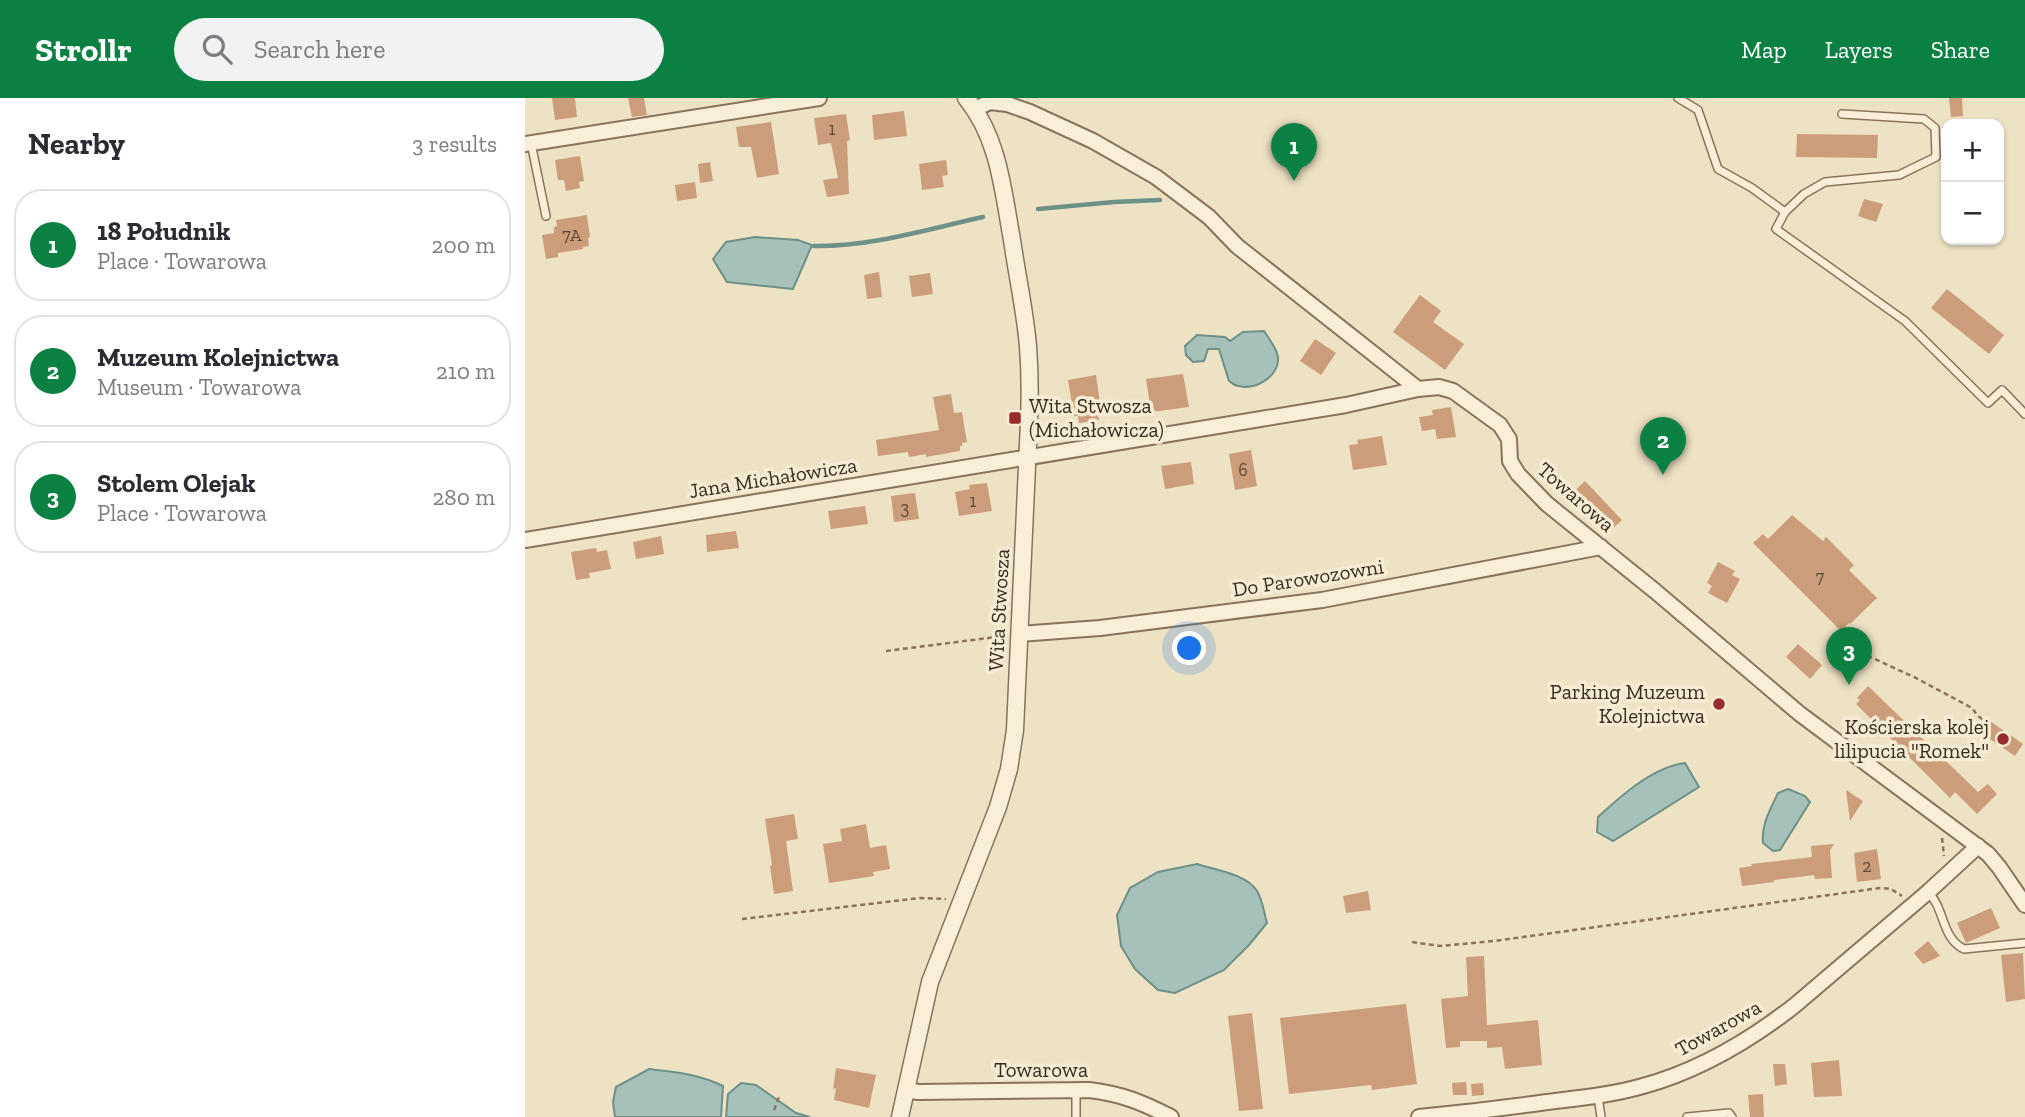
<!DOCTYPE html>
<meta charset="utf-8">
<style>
:root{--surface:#fff;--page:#f2f2f3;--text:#2b2b33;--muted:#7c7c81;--line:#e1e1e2;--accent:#0b8043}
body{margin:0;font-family:"Zilla Slab",serif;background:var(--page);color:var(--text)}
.controls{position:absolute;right:21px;top:21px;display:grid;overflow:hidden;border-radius:14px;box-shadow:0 2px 5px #0004}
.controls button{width:63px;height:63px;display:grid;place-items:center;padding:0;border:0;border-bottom:2px solid var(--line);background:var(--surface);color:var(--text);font:35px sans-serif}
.you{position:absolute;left:665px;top:551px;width:24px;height:24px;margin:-18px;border:5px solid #fff;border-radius:50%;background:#1a73e8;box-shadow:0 0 0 10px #1a73e833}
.badge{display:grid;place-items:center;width:46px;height:46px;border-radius:50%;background:var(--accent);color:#fff;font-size:23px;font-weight:700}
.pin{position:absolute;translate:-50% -58px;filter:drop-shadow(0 2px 4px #0008)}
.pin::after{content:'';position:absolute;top:37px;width:24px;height:21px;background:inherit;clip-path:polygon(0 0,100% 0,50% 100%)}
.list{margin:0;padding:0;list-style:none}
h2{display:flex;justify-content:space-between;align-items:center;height:91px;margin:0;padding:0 28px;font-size:30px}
h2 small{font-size:23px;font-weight:400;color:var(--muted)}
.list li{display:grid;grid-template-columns:46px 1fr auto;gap:21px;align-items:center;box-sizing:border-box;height:112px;margin:0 14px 14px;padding:0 14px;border:2px solid var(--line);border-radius:28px}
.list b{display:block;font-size:26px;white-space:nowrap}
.list p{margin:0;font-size:23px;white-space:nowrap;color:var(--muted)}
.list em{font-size:23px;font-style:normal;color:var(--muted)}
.icon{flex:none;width:38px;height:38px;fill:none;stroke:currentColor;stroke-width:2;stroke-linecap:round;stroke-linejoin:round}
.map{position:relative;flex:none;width:1500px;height:1019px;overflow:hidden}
header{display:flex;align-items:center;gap:42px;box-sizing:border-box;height:98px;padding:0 35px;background:var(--accent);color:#fff}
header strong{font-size:33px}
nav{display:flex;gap:38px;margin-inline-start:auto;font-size:24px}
.search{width:490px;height:63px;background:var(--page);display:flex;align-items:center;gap:18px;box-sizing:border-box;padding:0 24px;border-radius:38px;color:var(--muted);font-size:26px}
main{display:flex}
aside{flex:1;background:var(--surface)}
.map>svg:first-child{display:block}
.water{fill:#a6c1ba;stroke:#6d9087;stroke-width:2}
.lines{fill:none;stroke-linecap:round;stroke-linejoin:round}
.stream{stroke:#6d9087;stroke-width:4.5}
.building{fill:#cc9d7a}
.service-casing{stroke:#89745b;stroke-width:10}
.minor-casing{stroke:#89745b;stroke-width:18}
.tertiary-casing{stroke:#89745b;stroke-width:19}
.path{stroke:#89745b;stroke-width:2.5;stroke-dasharray:5 3.5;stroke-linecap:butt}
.service{stroke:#f9efd8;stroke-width:7}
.minor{stroke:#f9efd8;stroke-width:14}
.tertiary{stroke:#f9efd8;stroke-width:16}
.poi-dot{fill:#982b2b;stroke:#f6ecd4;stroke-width:2.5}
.labels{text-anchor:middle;stroke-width:7;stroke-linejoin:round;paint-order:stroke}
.number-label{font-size:18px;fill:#5e4836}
.poi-label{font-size:21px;fill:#392c1f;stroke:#f6ecd4;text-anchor:end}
.street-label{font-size:21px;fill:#392c1f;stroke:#f6ecd4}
</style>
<header>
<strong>Strollr</strong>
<div class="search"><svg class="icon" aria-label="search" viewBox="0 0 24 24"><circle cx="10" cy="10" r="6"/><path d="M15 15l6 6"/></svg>Search here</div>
<nav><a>Map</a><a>Layers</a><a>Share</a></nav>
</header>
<main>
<aside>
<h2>Nearby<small>3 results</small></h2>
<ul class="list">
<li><span class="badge">1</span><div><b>18 Południk</b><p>Place · Towarowa</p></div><em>200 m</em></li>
<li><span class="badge">2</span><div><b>Muzeum Kolejnictwa</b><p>Museum · Towarowa</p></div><em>210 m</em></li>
<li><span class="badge">3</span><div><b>Stolem Olejak</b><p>Place · Towarowa</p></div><em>280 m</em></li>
</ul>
</aside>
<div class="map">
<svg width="1500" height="1019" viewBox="0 0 1500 1019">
<rect width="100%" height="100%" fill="#eee2c4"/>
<g class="water">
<path d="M230,139L273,142L287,147L268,191L202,184L188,161L201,144Z"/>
<path d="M739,233C744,241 754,253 753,263C751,280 730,292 714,288C710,288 707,285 704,283L694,251H683L679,263L668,264L661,257L660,248L672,237L700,239L705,243L718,234Z"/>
<path d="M1160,665L1174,689L1088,743L1072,734L1073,719C1097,697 1128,669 1160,665Z"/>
<path d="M1263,691L1280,698L1285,704L1255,752L1248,753L1238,745C1236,727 1245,712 1253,695Z"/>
<path d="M672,766C690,772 722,776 732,793C738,803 739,815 742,825L724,847L699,872L650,895L633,892L610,871L596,848L592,817L605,790L633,774Z"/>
<path d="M124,971C150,974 174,976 198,988L196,1019H90L88,1004L91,989Z"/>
<path d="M216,985L231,987L271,1015L285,1019H201L203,996Z"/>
</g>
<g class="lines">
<g class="stream">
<path d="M513,111L589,104L635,102"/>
<path d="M289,148C346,149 403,131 458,119"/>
</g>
</g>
<g class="building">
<path d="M27,0H50L52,19L30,22Z"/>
<path d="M103,0H119L122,17L107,19Z"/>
<path d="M1424,0H1437L1438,18L1426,19Z"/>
<path d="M379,13L382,38L349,42L347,17Z"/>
<path d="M321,16L325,42L322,43L324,96L302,99L298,82L313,80L306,45L293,47L289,20Z"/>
<path d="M246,24L254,76L232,80L226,49H214L211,29Z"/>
<path d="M1272,36L1353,37L1352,60L1271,59Z"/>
<path d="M55,58L59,83L54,84L55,90L41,93L39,82H33L30,62Z"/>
<path d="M421,62L423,77L417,78L419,89L397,92L394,66Z"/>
<path d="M185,64L188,83L175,85L173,66Z"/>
<path d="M170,84L172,100L152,103L150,87Z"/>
<path d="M1339,101L1358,106L1351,124L1333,118Z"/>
<path d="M62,117L65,139L63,140L64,148L58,149V151L33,155V159L21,161L17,137L29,135V129L32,128L31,122Z"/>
<path d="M354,174L357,199L342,201L339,177Z"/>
<path d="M405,175L408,196L387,199L384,178Z"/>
<path d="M1422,191L1479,237L1464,256L1406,210Z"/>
<path d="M895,197L916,213L908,224L939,246L920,272L868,234Z"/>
<path d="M790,241L811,255L796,277L775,263Z"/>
<path d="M658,276L664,309L626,314L621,281Z"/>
<path d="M571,277L576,313L572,314L574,322L554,325L553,318H549L543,282Z"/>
<path d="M426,296L429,315L437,314L439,327L442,344L437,345V348H435V353L401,359V356L384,359L383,354L353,358L351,342L414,332L408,299Z"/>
<path d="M926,309L931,339L912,341L910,331L897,333L894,319L908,317L907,312Z"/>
<path d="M857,338L862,367L828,372L824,347L833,346L832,342Z"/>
<path d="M726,352L732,388L710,392L704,356Z"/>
<path d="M666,364L669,386L640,391L636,368Z"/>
<path d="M1060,383L1097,422L1080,437L1044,398Z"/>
<path d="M462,385L467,413L434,418L430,394L445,391L444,387Z"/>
<path d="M390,395L394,421L369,424L366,398Z"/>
<path d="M340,408L343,426L306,431L303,413Z"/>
<path d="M1267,417L1298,443L1301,439L1329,467L1324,472L1352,500L1325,526L1324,525L1316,533L1228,445L1238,436L1243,441Z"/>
<path d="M211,433L214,450L182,454L181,437Z"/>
<path d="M136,438L139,456L111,461L108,444Z"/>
<path d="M71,450L72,454L82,452L86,471L64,475L65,480L51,482L46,454Z"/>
<path d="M1193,464L1210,473L1207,477L1215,481L1202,505L1183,495L1187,488L1182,485Z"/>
<path d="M1273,546L1297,567L1285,581L1261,559Z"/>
<path d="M1343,588L1453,694L1463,686L1472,696L1452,716L1430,694L1425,700L1331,606L1335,602L1332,600Z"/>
<path d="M1465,623L1498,646L1490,658L1456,635Z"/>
<path d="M1321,692L1338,703L1325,723Z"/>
<path d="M269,716L273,741L261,743L268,793L249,796L245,768L247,767L240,721Z"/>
<path d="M341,726L345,750L361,747L365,771L348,774L349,778L304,785L298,746L317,743L315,731Z"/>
<path d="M1309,746L1305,752L1307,780L1290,781L1289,777L1249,782V784L1217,788L1214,770L1227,768L1226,766L1287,759L1286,748Z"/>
<path d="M1352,751L1356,781L1332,784L1329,755Z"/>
<path d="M843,793L846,812L821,815L818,798Z"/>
<path d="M1466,810L1475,830L1441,845L1432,825Z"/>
<path d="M1403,843L1415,858L1398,866L1389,855Z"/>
<path d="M1498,855L1500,901L1481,904L1476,857Z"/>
<path d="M959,858L962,927L1013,922L1017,967L980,971L977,949L962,950V943H935V949L921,950L916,901L943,898L941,859Z"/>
<path d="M881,906L892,986L847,992L846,987L764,996L755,920Z"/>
<path d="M727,915L738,1011L714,1013L703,918Z"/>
<path d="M1314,962L1317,998L1289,999L1286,965Z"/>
<path d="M1248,966H1260L1262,986L1250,988Z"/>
<path d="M311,970L351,977L344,1010L309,1002L311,990L308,991Z"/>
<path d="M941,984L942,997H928L927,985Z"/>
<path d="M958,985L959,997L947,998L946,986Z"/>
<path d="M1238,996L1239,1019H1225L1223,997Z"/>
</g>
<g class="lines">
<defs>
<g id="service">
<path d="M1153,0L1173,12L1193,71L1227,90L1260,114"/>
<path d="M1317,16L1399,21L1410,30L1411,59L1374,77L1300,84L1279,96L1260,114L1251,131L1380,223L1463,305L1477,292L1500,316"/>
<path d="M6,45L21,118"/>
<path d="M1403,794C1420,810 1416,840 1439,851L1500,845"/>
<path d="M1073,998L1076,1019"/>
<path d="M551,1019V992"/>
<path d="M1162,1019L1204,1015L1207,1019"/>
</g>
<g id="minor">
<path d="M450,11L465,4L482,6L505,14L568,43L631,79L684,119L712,148L893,291L914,289L928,293L975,327L984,341L985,363L993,376L1022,406L1130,493L1275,616L1463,756L1474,769L1500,807"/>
<path d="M0,46L294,0"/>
<path d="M0,442L821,307L893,291"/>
<path d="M494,536L575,530L797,502L1076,449"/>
<path d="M381,992L393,994L564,992C597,996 616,1004 646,1019"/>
<path d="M894,1019C937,1015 980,1010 1022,1004C1054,1000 1087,997 1118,988C1173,973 1224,943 1269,908L1403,794L1453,748"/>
</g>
<path id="tertiary" d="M375,1019L405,884L473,709L484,671L490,632L504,324C505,299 505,274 503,248C500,213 492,177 487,142C478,93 474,40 441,0"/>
</defs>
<use href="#service" class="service-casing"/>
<use href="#minor" class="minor-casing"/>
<use href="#tertiary" class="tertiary-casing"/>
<g class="path">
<path d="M361,553L479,538"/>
<path d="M1336,562L1341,557L1391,580L1447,610L1452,617L1463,626"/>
<path d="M1417,740L1419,758"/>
<path d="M217,821L395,800L421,801"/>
<path d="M887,844L915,848L969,843L1355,790L1366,791L1377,798"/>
<path d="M249,1012L254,999"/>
</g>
<use href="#service" class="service"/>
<use href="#minor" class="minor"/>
<use href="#tertiary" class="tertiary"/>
</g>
<g class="poi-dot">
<rect x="483" y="313" width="14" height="14" rx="3.5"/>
<circle cx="1194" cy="606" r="7"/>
<circle cx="1478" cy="641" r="7"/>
</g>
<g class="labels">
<g class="number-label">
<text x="307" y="37">1</text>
<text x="47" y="143">7A</text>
<text x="718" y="378">6</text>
<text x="448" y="409">1</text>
<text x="380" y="416">3</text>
<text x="1295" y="485">7</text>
<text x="1342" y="774">2</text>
</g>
<g class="poi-label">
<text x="504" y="315" text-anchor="start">Wita Stwosza<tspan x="504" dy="24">(Michałowicza)</tspan></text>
<text x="1180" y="601">Parking Muzeum<tspan x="1180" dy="24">Kolejnictwa</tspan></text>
<text x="1464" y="636">Kościerska kolej<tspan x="1464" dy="24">lilipucia "Romek"</tspan></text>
</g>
<g class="street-label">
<text transform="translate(248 380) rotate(-9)" y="7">Jana Michałowicza</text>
<text transform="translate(1051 399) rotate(41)" y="7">Towarowa</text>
<text transform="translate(783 480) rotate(-9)" y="7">Do Parowozowni</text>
<text transform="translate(474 512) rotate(-87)" y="7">Wita Stwosza</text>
<text transform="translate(1193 930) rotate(-29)" y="7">Towarowa</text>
<text x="516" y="979">Towarowa</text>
</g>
</g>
</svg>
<div class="controls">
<button>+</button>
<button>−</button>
</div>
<div class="you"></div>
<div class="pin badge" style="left:769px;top:83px">1</div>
<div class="pin badge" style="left:1138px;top:377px">2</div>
<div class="pin badge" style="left:1324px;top:587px">3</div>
</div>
</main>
